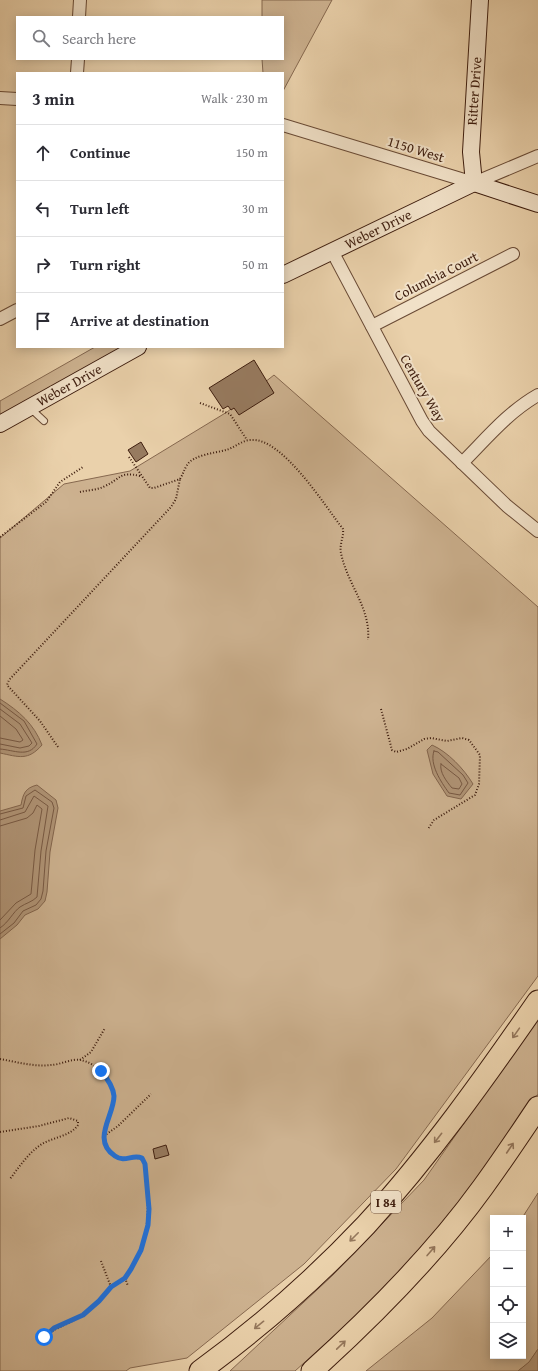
<!DOCTYPE html>
<meta charset="utf-8">
<style>
:root{--surface:#fff;--page:#f7f7f7;--text:#2b2b33;--muted:#7c7c81;--line:#e1e1e2}
body{margin:0;font-family:"Gentium Book Plus",serif;background:var(--page);color:var(--text)}
.controls{position:absolute;right:12px;bottom:12px;display:grid;overflow:hidden;border-radius:0px;box-shadow:0 2px 10px #0003}
.controls button{width:36px;height:36px;display:grid;place-items:center;padding:0;border:0;border-bottom:1px solid var(--line);background:var(--surface);color:var(--text);font:20px sans-serif}
.stop{position:absolute;width:12px;height:12px;margin:-9px;border:3px solid #1a73e8;border-radius:50%;background:#fff}
.stop.end{background:#1a73e8;border-color:#fff;box-shadow:0 1px 4px #0008}
.list{margin:0;padding:0;list-style:none}
h2{display:flex;justify-content:space-between;align-items:center;height:52px;margin:0;padding:0 16px;font-size:17px}
h2 small{font-size:13px;font-weight:400;color:var(--muted)}
.list li{display:grid;grid-template-columns:26px 1fr auto;gap:12px;align-items:center;box-sizing:border-box;height:56px;padding:0 16px;border-top:1px solid var(--line)}
.list b{display:block;font-size:15px;white-space:nowrap}
.list em{font-size:13px;font-style:normal;color:var(--muted)}
.icon{flex:none;width:22px;height:22px;fill:none;stroke:currentColor;stroke-width:2;stroke-linecap:round;stroke-linejoin:round}
.map{position:relative;flex:none;width:538px;height:1371px;overflow:hidden}
.search{position:absolute;background:var(--surface);box-shadow:0 2px 10px #0003;left:16px;top:16px;width:268px;height:44px;display:flex;align-items:center;gap:10px;box-sizing:border-box;padding:0 14px;border-radius:0px;color:var(--muted);font-size:15px}
.panel{position:absolute;background:var(--surface);box-shadow:0 2px 10px #0003;left:16px;top:72px;width:268px;height:276px;border-radius:0px}
.map>svg:first-child{display:block}
.green{fill:#cdb290;stroke:#86684f}
.water{fill:#b09476;stroke:#82644c}
.lines{fill:none;stroke-linecap:round;stroke-linejoin:round}
.shore{stroke:#775842;stroke-width:1}
.building{fill:#977b60;stroke:#3e1d0e}
.lane-casing{stroke:#694a35;stroke-width:8}
.street-casing{stroke:#694a35;stroke-width:14}
.secondary-casing{stroke:#3e1d0e;stroke-width:18}
.highway-casing{stroke:#3e1d0e;stroke-width:23}
.path{stroke:#3e1d0e;stroke-width:2;stroke-dasharray:1 2;stroke-linecap:butt}
.lane{stroke:#f1e1c8;stroke-width:6}
.street{stroke:#f1e1c8;stroke-width:12}
.secondary{stroke:#f1e1c8;stroke-width:16}
.highway{stroke:#ead1ab;stroke-width:21}
.oneway{stroke:#94775c}
.route{stroke:#1a73e8;stroke-width:5}
.labels{text-anchor:middle;stroke-width:4;stroke-linejoin:round;paint-order:stroke}
.shield{fill:#f1e1c8;stroke:#745846;stroke-width:1}
.shield-label{font-size:13px;font-weight:bold;fill:#3e1d0e}
.street-label{font-size:14px;fill:#3e1d0e;stroke:#f1e1c8}
</style>
<div class="map">
<svg width="538" height="1371" viewBox="0 0 538 1371">
<rect width="100%" height="100%" fill="#ead1ab"/>
<filter id="stains"><feTurbulence type="fractalNoise" baseFrequency=".005" numOctaves="4"/><feColorMatrix values="0 0 0 0 .2 0 0 0 0 .09 0 0 0 0 .02 0 0 0 .5 -.17"/></filter>
<radialGradient id="worn" r=".72"><stop offset=".6" stop-color="#630" stop-opacity="0"/><stop offset="1" stop-color="#630" stop-opacity=".3"/></radialGradient>
<g class="green">
<path d="M262,0H332L283,91V73H263L262,59H283V17H262Z"/>
<path d="M95,347H123L0,416V401Z"/>
<path d="M274,375L538,607V976L396,1169L304,1264L187,1358L130,1368L126,1371H0V538L64,484L130,471L227,412Z"/>
<path d="M538,1018V1094L480,1181L388,1287L295,1371H230L333,1275L424,1180Z"/>
<path d="M538,1193V1349L529,1363L518,1371H366L432,1318L493,1254V1356H523L522,1218Z"/>
</g>
<g class="water">
<path d="M0,699C19,711 34,724 42,745C28,761 19,757 0,753Z"/>
<path d="M432,745C448,752 464,769 473,784L461,799L447,796L433,774L427,750Z"/>
<path d="M37,785L56,800L58,808L50,852L47,892L45,901L38,909L25,915L17,925L0,939V811L21,805C23,794 25,788 37,785Z"/>
<path d="M538,1349V1371H518L529,1362Z"/>
</g>
<g class="lines">
<g class="shore">
<path d="M0,703L24,721L37,744C28,758 14,750 0,749"/>
<path d="M0,709L20,724L32,743L29,746L20,748L0,744"/>
<path d="M0,716L16,729L23,740L20,742L0,738"/>
<path d="M434,751L438,752L463,775L468,783L460,795L449,793C441,782 429,764 434,751Z"/>
<path d="M441,764L459,778L462,784L459,789L452,788C447,782 439,772 441,764Z"/>
<path d="M0,814L23,808L26,796L35,790L52,802L54,808L46,851L43,891L41,899L36,905L23,911L14,923L0,934"/>
<path d="M0,820L25,812L34,796L48,806L41,851L37,897C32,902 26,903 20,907C13,912 9,922 0,928"/>
<path d="M0,826L27,818L33,813L37,805L42,809L35,850L31,894L16,903L0,920"/>
</g>
</g>
<g class="building">
<path d="M254,360L274,393L239,415L234,408L231,410L228,406L223,409L209,388Z"/>
<path d="M141,442L148,454L136,462L128,450Z"/>
<path d="M166,1145L169,1155L155,1159L153,1149Z"/>
</g>
<g class="lines">
<defs>
<path id="lane" d="M30,408L44,421"/>
<g id="street">
<path d="M79,17L80,0"/>
<path d="M77,73L78,59"/>
<path d="M0,98L17,99"/>
<path d="M283,125L474,183L538,156"/>
<path d="M332,251L422,421L429,431L507,506L538,531"/>
<path d="M0,319L17,310"/>
<path d="M372,326L513,254"/>
<path d="M462,463C486,439 508,412 538,395"/>
</g>
<g id="secondary">
<path d="M474,183L471,152L480,0"/>
<path d="M474,183L538,204"/>
<path d="M283,275L474,183"/>
<path d="M0,424L138,347"/>
</g>
<g id="highway">
<path d="M200,1371C259,1328 316,1278 366,1225C430,1155 484,1079 538,1001"/>
<path d="M312,1371C374,1315 434,1255 483,1187C502,1161 520,1134 538,1107"/>
</g>
</defs>
<use href="#lane" class="lane-casing"/>
<use href="#street" class="street-casing"/>
<use href="#secondary" class="secondary-casing"/>
<use href="#highway" class="highway-casing"/>
<g class="path">
<path d="M200,403L230,414L247,440"/>
<path d="M129,457L150,488H154L180,479C183,474 184,470 187,465C193,455 215,453 226,450C234,448 242,440 251,440C282,437 325,506 343,529C344,537 339,545 341,553C347,584 371,608 368,640"/>
<path d="M80,492C88,490 98,490 105,486C121,479 119,471 140,476"/>
<path d="M0,537L46,502L60,482L83,467"/>
<path d="M381,709L392,750L396,752L407,749L424,739L431,738L447,741L462,738L469,740L480,755L479,784L475,795L434,820L428,829"/>
<path d="M58,747L40,721L7,685L9,680L171,507L176,499L180,479"/>
<path d="M0,1059C17,1062 34,1067 51,1065C60,1065 72,1058 81,1060C96,1063 113,1080 113,1096C114,1114 98,1128 106,1146C117,1171 136,1148 145,1164C148,1198 152,1228 136,1260C133,1266 130,1273 125,1278C121,1283 114,1284 110,1288C101,1297 94,1306 84,1314C72,1323 56,1327 44,1337"/>
<path d="M80,1060L91,1052L105,1028"/>
<path d="M0,1132L39,1126L69,1118L78,1121V1125C70,1137 51,1137 39,1146C27,1155 19,1167 10,1179"/>
<path d="M104,1136L118,1126L151,1094"/>
<path d="M101,1261L111,1287"/>
<path d="M125,1278L128,1286"/>
</g>
<use href="#lane" class="lane"/>
<use href="#street" class="street"/>
<use href="#secondary" class="secondary"/>
<use href="#highway" class="highway"/>
</g>
<defs><path id="oneway-shaft" d="M-6 0H5M1.5-3L5.5 0L1.5 3" fill="none" stroke-width="1.6" stroke-linecap="round" stroke-linejoin="round"/></defs>
<g class="oneway">
<use href="#oneway-shaft" transform="translate(516 1033) rotate(125)"/>
<use href="#oneway-shaft" transform="translate(438 1138) rotate(128)"/>
<use href="#oneway-shaft" transform="translate(510 1148) rotate(-56)"/>
<use href="#oneway-shaft" transform="translate(354 1237) rotate(135)"/>
<use href="#oneway-shaft" transform="translate(431 1251) rotate(-49)"/>
<use href="#oneway-shaft" transform="translate(259 1325) rotate(141)"/>
<use href="#oneway-shaft" transform="translate(341 1345) rotate(-44)"/>
</g>
<g class="lines">
<path class="route" d="M44,1337L54,1328L83,1315L99,1301L111,1287L125,1278L131,1269L141,1250L148,1225L149,1209L145,1164L142,1158C132,1154 125,1163 115,1156C91,1140 114,1116 114,1096C113,1086 107,1078 101,1071"/>
</g>
<g class="labels">
<rect class="shield" x="371" y="1191" width="30" height="22" rx="3"/>
<g class="shield-label">
<text x="386" y="1207">I 84</text>
</g>
<g class="street-label">
<text transform="translate(474 91) rotate(-86)" y="5">Ritter Drive</text>
<text transform="translate(416 149) rotate(17)" y="5">1150 West</text>
<text transform="translate(378 229) rotate(-26)" y="5">Weber Drive</text>
<text transform="translate(436 276) rotate(-27)" y="5">Columbia Court</text>
<text transform="translate(69 385) rotate(-29)" y="5">Weber Drive</text>
<text transform="translate(423 388) rotate(60)" y="5">Century Way</text>
</g>
</g>
<rect width="100%" height="100%" filter="url(#stains)"/>
<rect width="100%" height="100%" fill="url(#worn)"/>
</svg>
<div class="controls">
<button>+</button>
<button>−</button>
<button><svg class="icon" aria-label="locate" viewBox="0 0 24 24"><circle cx="12" cy="12" r="6"/><path d="M12 2v4M12 18v4M2 12h4M18 12h4"/></svg></button>
<button><svg class="icon" aria-label="layers" viewBox="0 0 24 24"><path d="M12 4l9 5-9 5-9-5zM3 14l9 5 9-5"/></svg></button>
</div>
<div class="stop" style="left:44px;top:1337px"></div>
<div class="stop end" style="left:101px;top:1071px"></div>
<div class="search"><svg class="icon" aria-label="search" viewBox="0 0 24 24"><circle cx="10" cy="10" r="6"/><path d="M15 15l6 6"/></svg>Search here</div>
<section class="panel">
<h2>3 min<small>Walk · 230 m</small></h2>
<ul class="list">
<li><svg class="icon" aria-label="ahead" viewBox="0 0 24 24"><path d="M12 20V5M6 11l6-6 6 6"/></svg><div><b>Continue</b></div><em>150 m</em></li>
<li><svg class="icon" aria-label="left" viewBox="0 0 24 24"><path d="M17 20v-9H6M10 6l-5 5 5 5"/></svg><div><b>Turn left</b></div><em>30 m</em></li>
<li><svg class="icon" aria-label="right" viewBox="0 0 24 24"><path d="M7 20v-9h11M14 6l5 5-5 5"/></svg><div><b>Turn right</b></div><em>50 m</em></li>
<li><svg class="icon" aria-label="arrive" viewBox="0 0 24 24"><path d="M6 21V4h12l-3 4 3 4H6"/></svg><div><b>Arrive at destination</b></div></li>
</ul>
</section>
</div>
